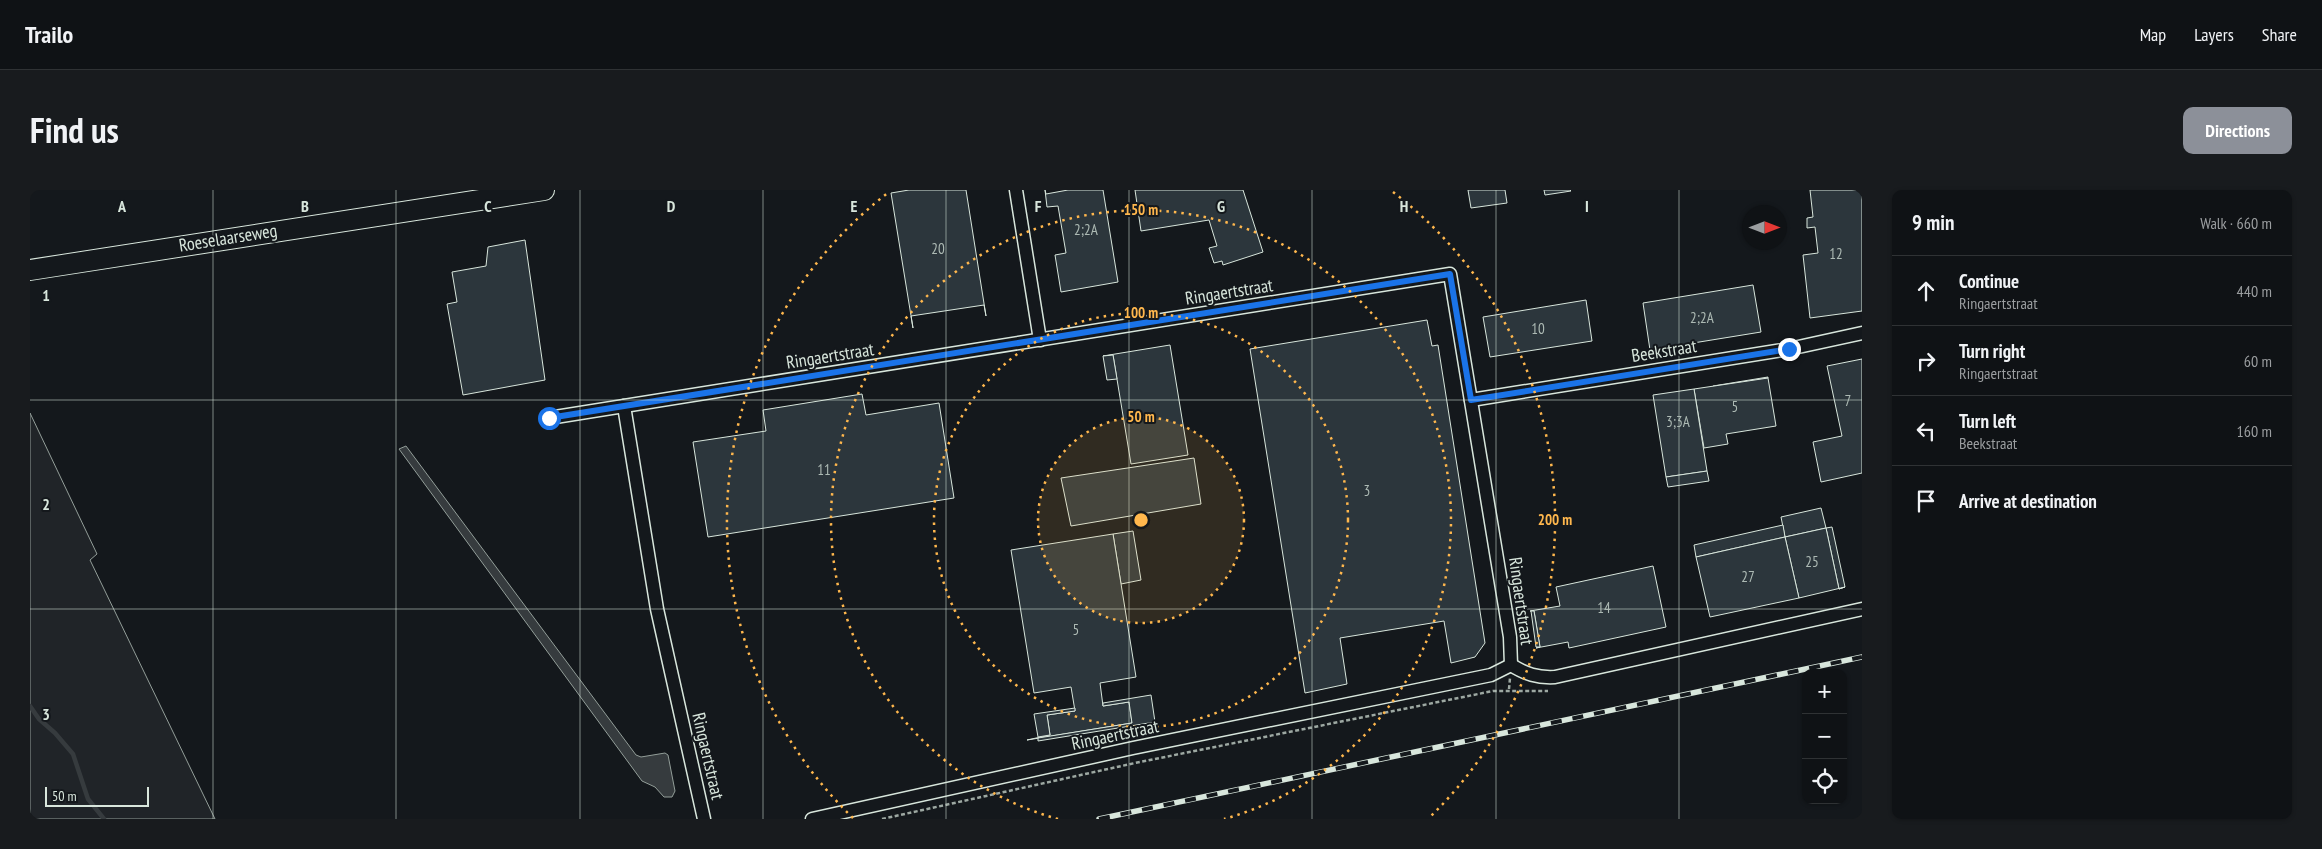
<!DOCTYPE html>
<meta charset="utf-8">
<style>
:root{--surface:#0f1215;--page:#181b1e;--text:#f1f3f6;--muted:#9b9ea0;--line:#2f3234;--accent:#8c9099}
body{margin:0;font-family:"PT Sans Narrow",sans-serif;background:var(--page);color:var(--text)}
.controls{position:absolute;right:15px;bottom:15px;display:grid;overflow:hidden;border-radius:10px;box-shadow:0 1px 4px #0004}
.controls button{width:45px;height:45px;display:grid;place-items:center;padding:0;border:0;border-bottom:1px solid var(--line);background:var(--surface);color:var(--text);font:25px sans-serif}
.compass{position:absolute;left:1712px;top:15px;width:45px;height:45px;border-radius:50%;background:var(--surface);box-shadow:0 1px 4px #0004;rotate:90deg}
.scale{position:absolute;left:15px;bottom:12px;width:104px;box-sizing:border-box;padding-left:5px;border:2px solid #d8e6dc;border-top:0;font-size:14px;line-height:18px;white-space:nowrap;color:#d8e6dc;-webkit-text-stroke:4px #14181c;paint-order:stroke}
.stop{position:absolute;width:15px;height:15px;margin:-11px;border:4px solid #1a73e8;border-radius:50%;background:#fff}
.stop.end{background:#1a73e8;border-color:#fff;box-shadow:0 1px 5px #0008}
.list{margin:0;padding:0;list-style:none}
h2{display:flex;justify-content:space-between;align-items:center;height:65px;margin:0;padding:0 20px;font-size:21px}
h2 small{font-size:16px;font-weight:400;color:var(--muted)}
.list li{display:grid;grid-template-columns:32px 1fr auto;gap:15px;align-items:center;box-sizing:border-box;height:70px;padding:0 20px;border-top:1px solid var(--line)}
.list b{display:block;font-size:19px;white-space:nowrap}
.list p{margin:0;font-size:16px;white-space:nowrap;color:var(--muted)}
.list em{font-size:16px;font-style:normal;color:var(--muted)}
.icon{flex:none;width:28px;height:28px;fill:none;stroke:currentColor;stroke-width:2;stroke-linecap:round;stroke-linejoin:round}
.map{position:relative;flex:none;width:1832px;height:629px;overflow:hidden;border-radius:10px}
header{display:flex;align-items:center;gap:30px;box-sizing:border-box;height:70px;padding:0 25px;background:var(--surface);border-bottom:1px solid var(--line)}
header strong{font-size:24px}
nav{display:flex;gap:28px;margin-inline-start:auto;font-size:18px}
.intro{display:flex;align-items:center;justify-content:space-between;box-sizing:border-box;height:120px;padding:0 30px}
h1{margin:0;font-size:35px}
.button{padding:12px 22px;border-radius:10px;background:var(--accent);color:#fff;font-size:18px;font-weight:700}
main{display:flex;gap:30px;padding:0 30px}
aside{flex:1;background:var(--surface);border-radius:10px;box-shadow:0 1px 4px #0004}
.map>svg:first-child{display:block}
.green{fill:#202428;stroke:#939e99}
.water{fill:#363b3e;stroke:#939e99}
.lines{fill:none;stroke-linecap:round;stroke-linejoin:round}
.stream{stroke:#363b3e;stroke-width:4.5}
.building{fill:#2c363c;stroke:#d8e6dc}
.minor-casing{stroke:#d8e6dc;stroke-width:15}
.primary-casing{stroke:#d8e6dc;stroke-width:22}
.path{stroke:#9da8a2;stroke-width:2.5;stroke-dasharray:4 2.5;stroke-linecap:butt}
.minor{stroke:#14181c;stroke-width:12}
.primary{stroke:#14181c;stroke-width:20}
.rail-casing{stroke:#d8e6dc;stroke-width:5.5}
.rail{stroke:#14181c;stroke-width:4;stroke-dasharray:11;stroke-linecap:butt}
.route{stroke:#1a73e8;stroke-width:6}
.grid{fill:none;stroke:#d8e6dc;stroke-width:1;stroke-opacity:0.55}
.ring{fill:none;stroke:#ffb74d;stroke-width:2.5;stroke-dasharray:2.5 5}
.labels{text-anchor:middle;stroke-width:4;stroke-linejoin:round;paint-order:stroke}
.number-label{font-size:15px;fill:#adbab4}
.street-label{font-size:18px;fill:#d8e6dc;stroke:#14181c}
.grid-label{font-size:16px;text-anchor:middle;font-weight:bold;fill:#d8e6dc;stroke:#14181c;stroke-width:4;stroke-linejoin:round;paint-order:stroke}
.centre{fill:#ffb74d;stroke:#14181c;stroke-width:2.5}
.ring-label{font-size:15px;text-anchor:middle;font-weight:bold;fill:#ffb74d;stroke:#14181c;stroke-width:4;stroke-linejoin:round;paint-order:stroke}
</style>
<header>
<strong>Trailo</strong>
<nav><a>Map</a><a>Layers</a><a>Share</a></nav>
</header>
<div class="intro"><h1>Find us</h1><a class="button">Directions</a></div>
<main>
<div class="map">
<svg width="1832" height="629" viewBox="0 0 1832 629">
<rect width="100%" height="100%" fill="#14181c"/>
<path class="green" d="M0,223L67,364L60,370L185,629H0Z"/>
<path class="water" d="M376,256L606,565L611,567L635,563L638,565L645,601L642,607H634L625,597L612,591L369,259Z"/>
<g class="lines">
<path class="stream" d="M0,516L9,529L25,543L43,564L58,609L74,629"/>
</g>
<g class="building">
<path d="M879,0H936L956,126L954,115L881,126L883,138L861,3Z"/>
<path d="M1015,0L1016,4L1038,0H1073L1088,92L1031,102L1025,65L1036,63L1028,16L1017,17Z"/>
<path d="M1105,0H1213L1233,62L1193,75L1192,71L1184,73L1179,58L1187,56L1179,30L1111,41Z"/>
<path d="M1438,0H1475L1477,13L1441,18Z"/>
<path d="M1514,0H1540L1541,1L1515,5Z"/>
<path d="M1780,0H1832V121L1780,128L1773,65L1788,63L1785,37L1777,38V28L1783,27Z"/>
<path d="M495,50L515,190L433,205L417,114L427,112L422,82L456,76L458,57Z"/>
<path d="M1723,95L1731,142L1620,160L1613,113Z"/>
<path d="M1556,110L1562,151L1460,167L1453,127Z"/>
<path d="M1397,130L1402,156L1408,155L1455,453L1445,467L1421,473L1414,431L1310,448L1317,494L1275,503L1220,159Z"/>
<path d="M1140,155L1158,265L1101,274L1083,165L1073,166Z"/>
<path d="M1083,165L1087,189L1077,190L1073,166Z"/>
<path d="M1832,169V283L1791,292L1783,252L1812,246L1797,176Z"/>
<path d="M1738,187V188L1683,197V196Z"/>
<path d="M1738,188L1746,236L1696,244L1698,254L1674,258L1664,199Z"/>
<path d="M1664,199L1677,281L1636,287L1623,205Z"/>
<path d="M832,204L836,225L909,213L924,308L678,347L663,252L736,241L733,220Z"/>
<path d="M1164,268L1171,314L1041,336L1031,288Z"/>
<path d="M1677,281L1679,291L1638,297L1636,287Z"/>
<path d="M1791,318L1796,338L1755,347L1751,327Z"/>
<path d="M1753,335L1755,347L1666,367L1664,355Z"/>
<path d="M1802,337L1815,397L1809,399L1796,338Z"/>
<path d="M1796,338L1809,399L1815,397L1769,408L1755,347Z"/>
<path d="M1103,341L1111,390L1091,394L1083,344Z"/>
<path d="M1083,344L1106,487L1070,493L1073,516L1099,512L1102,533L997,550L1020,545L1017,525L1045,521L1041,497L1004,503L981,360Z"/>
<path d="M1755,347L1769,408L1680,427L1666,367Z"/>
<path d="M1623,376L1636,437L1539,458L1538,452L1506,458L1510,457L1504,421H1500L1530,416L1526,397Z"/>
<path d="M1501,421H1504L1510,457H1506Z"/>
<path d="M1121,505L1125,532L1008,551V548L1102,533L1099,512L1073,516V513Z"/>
<path d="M1045,518V521L1017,525L1020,545L1008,547L1004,524Z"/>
</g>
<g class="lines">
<defs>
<g id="minor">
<path d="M986,0L1010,150"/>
<path d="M1441,210L1759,159L1832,143"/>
<path d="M594,216L627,419L674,629"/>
<path d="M519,228L1420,84L1480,447L1481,475"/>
<path d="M1481,475C1496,484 1507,488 1525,487L1832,419"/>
<path d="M782,629L1103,558L1461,485L1481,475"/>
</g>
<path id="primary" d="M0,80L514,0"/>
</defs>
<use href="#minor" class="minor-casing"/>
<use href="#primary" class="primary-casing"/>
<g class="path">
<path d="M1479,499L1480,488"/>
<path d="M852,629L1105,573L1463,501H1518"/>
</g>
<use href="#minor" class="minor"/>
<use href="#primary" class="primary"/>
<defs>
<path id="rail" d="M1069,629L1832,467"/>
</defs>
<use href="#rail" class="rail-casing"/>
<use href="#rail" class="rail"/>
</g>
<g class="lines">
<path class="route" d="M519,228L1420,84L1441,210L1759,159"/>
</g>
<path class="grid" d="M183,0V629M366,0V629M550,0V629M733,0V629M916,0V629M1099,0V629M1282,0V629M1466,0V629M1649,0V629M0,210H1832M0,419H1832"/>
<circle cx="1111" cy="330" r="103" fill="#ffb74d" fill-opacity=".12"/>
<g class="ring">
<circle cx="1111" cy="330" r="103"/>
<circle cx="1111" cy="330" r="207"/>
<path d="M1028 629A310 310 0 1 1 1194 629"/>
<path d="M823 628A414 414 0 0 1 859 2M1363 2A414 414 0 0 1 1399 628"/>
</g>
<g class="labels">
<g class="number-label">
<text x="1056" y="45">2;2A</text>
<text x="908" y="64">20</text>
<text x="1806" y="69">12</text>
<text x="1672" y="133">2;2A</text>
<text x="1508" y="144">10</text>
<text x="1818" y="216">7</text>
<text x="1705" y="222">5</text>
<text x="1648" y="237">3;3A</text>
<text x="794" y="285">11</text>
<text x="1337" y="306">3</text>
<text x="1782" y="377">25</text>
<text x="1718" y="392">27</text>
<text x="1574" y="423">14</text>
<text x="1046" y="445">5</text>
</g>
<g class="street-label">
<text transform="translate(198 48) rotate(-9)" y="6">Roeselaarseweg</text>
<text transform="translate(1199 102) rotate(-9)" y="6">Ringaertstraat</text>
<text transform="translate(1634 161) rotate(-9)" y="6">Beekstraat</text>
<text transform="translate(800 166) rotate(-9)" y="6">Ringaertstraat</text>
<text transform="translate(1491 411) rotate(82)" y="6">Ringaertstraat</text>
<text transform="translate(1085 545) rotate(-12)" y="6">Ringaertstraat</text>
<text transform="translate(678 566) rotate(77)" y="6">Ringaertstraat</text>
</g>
</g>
<g class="grid-label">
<text x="92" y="22">A</text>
<text x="275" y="22">B</text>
<text x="458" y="22">C</text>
<text x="641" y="22">D</text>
<text x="824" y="22">E</text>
<text x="1008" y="22">F</text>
<text x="1191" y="22">G</text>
<text x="1374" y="22">H</text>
<text x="1557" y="22">I</text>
<text x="16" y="111">1</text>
<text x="16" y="320">2</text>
<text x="16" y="530">3</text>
</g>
<circle cx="1111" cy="330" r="8" class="centre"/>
<g class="ring-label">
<text x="1111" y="25">150 m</text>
<text x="1111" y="128">100 m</text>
<text x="1111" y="232">50 m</text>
<text x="1525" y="335">200 m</text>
</g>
</svg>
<div class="controls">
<button>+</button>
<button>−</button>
<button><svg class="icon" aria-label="locate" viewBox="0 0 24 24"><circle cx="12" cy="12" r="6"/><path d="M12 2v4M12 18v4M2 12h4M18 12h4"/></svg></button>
</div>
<svg class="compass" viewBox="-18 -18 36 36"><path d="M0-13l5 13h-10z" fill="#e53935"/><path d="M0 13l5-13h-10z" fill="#9b9ea0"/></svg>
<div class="scale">50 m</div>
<div class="stop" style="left:519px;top:228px"></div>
<div class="stop end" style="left:1759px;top:159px"></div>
</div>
<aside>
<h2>9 min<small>Walk · 660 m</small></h2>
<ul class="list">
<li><svg class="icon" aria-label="ahead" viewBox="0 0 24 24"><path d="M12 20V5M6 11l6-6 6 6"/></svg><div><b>Continue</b><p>Ringaertstraat</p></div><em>440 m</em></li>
<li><svg class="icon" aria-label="right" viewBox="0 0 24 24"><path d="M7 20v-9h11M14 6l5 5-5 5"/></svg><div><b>Turn right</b><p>Ringaertstraat</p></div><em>60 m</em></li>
<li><svg class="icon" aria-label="left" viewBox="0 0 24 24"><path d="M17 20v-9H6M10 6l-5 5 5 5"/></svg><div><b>Turn left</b><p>Beekstraat</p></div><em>160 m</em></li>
<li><svg class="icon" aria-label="arrive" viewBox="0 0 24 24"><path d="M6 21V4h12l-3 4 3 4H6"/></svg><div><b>Arrive at destination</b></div></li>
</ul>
</aside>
</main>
